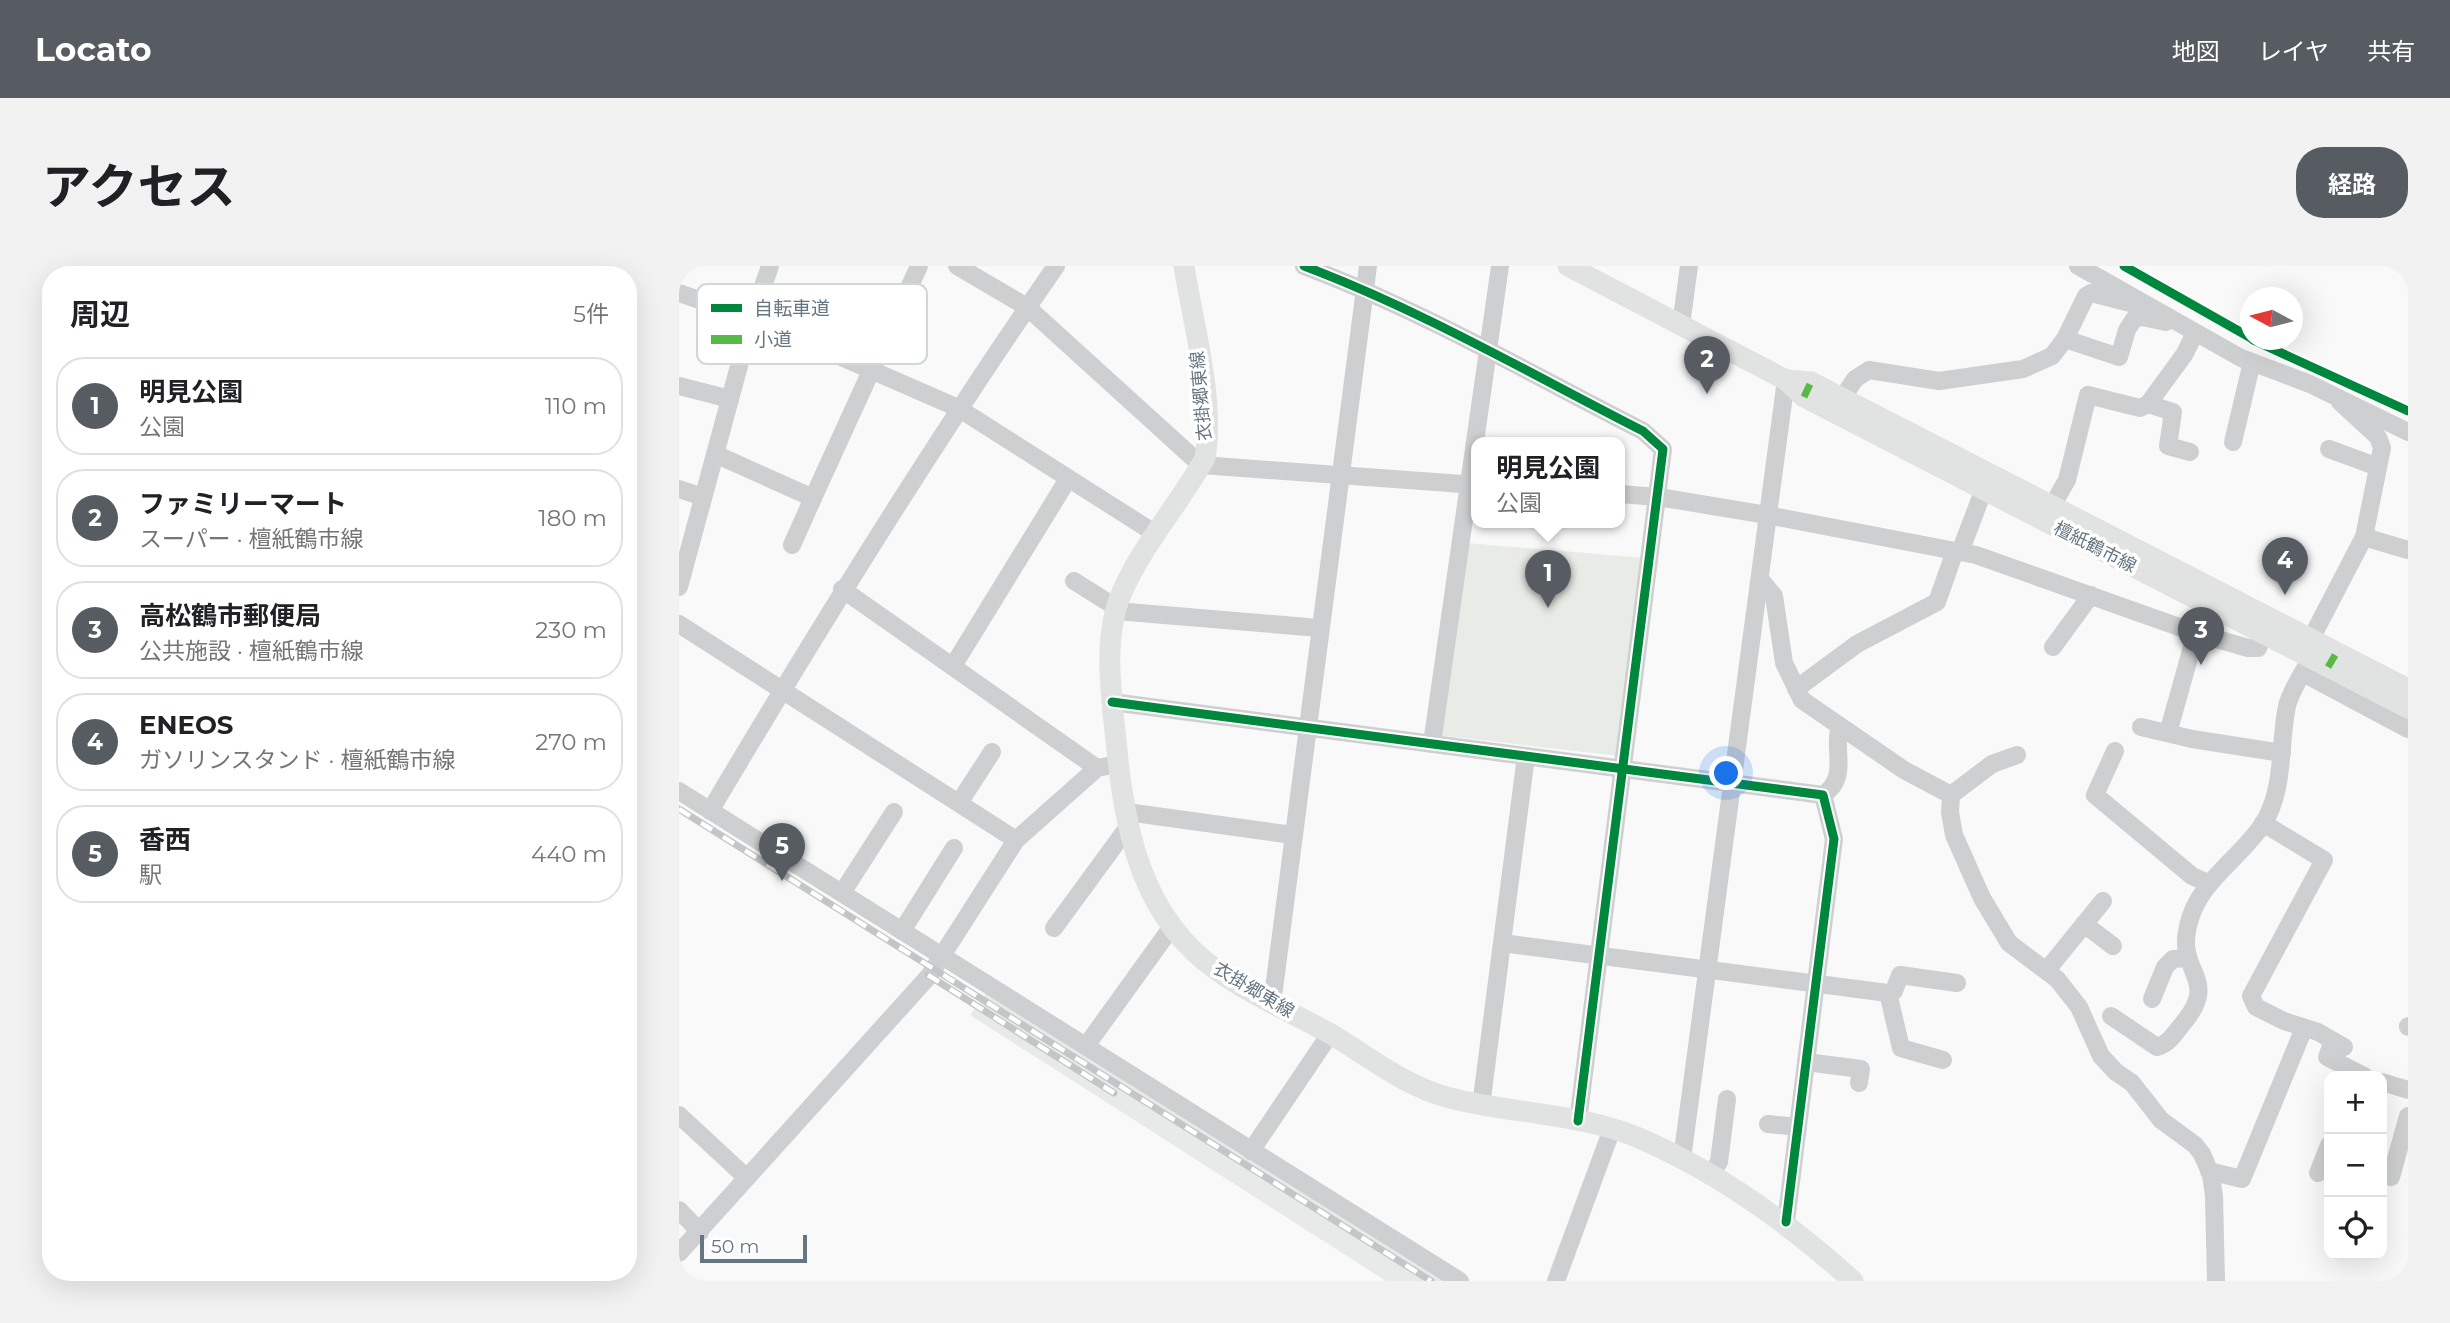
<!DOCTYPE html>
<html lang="ja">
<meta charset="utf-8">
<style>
:root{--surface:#fff;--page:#f2f2f2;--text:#202124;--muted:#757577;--line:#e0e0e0;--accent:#565c61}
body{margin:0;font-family:Montserrat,"Noto Sans JP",sans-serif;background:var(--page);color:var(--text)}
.controls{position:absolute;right:21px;bottom:21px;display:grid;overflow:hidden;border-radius:14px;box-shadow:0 7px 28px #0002}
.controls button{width:63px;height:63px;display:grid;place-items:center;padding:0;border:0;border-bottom:2px solid var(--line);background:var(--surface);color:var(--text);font:35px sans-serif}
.compass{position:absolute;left:1561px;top:21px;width:63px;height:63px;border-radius:50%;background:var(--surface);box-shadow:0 7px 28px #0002;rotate:277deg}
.scale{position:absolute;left:21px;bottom:18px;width:107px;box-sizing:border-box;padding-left:7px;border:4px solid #657683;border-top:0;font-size:19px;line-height:24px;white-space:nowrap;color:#657683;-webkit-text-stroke:5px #fff;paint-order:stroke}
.you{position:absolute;left:1048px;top:508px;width:24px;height:24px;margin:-18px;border:5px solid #fff;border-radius:50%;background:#1a73e8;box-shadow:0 0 0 10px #1a73e833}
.badge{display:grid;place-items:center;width:46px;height:46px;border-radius:50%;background:var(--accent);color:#fff;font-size:23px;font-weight:700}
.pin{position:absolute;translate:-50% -58px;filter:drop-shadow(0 2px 4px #0008)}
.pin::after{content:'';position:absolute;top:37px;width:24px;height:21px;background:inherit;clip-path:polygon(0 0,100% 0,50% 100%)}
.popup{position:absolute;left:792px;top:171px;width:154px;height:91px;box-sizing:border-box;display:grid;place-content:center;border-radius:14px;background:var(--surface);filter:drop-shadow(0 2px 5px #0005);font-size:23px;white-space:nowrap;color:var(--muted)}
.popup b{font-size:26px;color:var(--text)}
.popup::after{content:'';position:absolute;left:50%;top:100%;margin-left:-14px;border:14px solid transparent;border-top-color:var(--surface)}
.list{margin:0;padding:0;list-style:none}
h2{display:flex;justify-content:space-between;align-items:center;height:91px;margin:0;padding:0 28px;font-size:30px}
h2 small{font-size:23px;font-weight:400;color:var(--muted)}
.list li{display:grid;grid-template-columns:46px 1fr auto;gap:21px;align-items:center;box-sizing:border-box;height:98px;margin:0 14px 14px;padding:0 14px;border:2px solid var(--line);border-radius:28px}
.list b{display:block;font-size:26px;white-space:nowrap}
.list p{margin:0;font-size:23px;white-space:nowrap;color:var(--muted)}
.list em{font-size:23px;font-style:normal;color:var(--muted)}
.icon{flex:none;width:38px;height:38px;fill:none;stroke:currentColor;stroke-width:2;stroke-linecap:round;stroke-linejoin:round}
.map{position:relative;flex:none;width:1729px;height:1015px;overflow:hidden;border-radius:28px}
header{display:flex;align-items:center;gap:42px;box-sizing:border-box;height:98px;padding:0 35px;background:var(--accent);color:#fff}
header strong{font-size:33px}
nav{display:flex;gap:38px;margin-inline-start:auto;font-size:24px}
.intro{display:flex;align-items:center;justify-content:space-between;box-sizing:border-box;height:168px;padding:0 42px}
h1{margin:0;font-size:49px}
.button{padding:18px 32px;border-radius:28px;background:var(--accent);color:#fff;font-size:24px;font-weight:700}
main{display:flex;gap:42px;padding:0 42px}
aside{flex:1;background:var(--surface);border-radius:28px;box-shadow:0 7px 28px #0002}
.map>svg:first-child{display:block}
.built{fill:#e8e9e9}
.green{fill:#e8ebe6}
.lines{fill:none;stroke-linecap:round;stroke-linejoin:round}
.minor{stroke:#cecfd0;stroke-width:18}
.major{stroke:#e1e2e2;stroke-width:21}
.rail-casing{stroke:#c3c5c6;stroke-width:7}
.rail{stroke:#fff;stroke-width:4.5;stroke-dasharray:13;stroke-linecap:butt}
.quiet{stroke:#58b947;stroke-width:7;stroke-dasharray:14 7;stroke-linecap:butt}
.cycleway-casing{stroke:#fff;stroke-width:13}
.cycleway{stroke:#00873e;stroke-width:9}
.labels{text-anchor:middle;stroke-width:7;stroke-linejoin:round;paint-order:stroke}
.street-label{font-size:18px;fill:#657683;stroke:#fff}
.key{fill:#fff;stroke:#d1d6da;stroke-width:2}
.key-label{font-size:19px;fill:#657683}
</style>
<header>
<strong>Locato</strong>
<nav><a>地図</a><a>レイヤ</a><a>共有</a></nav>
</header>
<div class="intro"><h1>アクセス</h1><a class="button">経路</a></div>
<main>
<aside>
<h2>周辺<small>5件</small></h2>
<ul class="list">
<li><span class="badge">1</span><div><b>明見公園</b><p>公園</p></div><em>110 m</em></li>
<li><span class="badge">2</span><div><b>ファミリーマート</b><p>スーパー · 檀紙鶴市線</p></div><em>180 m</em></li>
<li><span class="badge">3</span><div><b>高松鶴市郵便局</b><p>公共施設 · 檀紙鶴市線</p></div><em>230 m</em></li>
<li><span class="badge">4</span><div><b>ENEOS</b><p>ガソリンスタンド · 檀紙鶴市線</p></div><em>270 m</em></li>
<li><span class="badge">5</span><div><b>香西</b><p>駅</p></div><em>440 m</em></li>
</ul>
</aside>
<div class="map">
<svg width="1729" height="1015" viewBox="0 0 1729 1015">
<rect width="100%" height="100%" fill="#f9f9f9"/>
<path class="built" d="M308,726L766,1015H707L291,749Z"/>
<path class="green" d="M788,277L966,292L940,490L760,469Z"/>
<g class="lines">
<g class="minor">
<path d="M278,0L348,41L522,199L797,219"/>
<path d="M625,0C742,44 852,108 964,165L984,183L899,855"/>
<path d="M1399,0L1562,92L1631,118L1729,166"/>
<path d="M0,27L73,52L279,142L477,268"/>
<path d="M1002,59L1010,0"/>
<path d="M1386,73L1440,91L1448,64L1455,53L1463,51L1487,56"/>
<path d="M148,85L172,27"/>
<path d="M0,120L51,133"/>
<path d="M1163,133L1176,113L1190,104L1260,115L1344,103L1373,90L1386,73L1407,30L1412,27L1451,37"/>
<path d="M1469,138L1494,146L1489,180L1511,186"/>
<path d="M1554,176L1573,96"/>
<path d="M1650,183L1699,201"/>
<path d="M36,188L134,232L240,0"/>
<path d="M0,223L24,231"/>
<path d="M941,228L979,231L1088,249L1297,289L1517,367L1569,382H1579L1590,358"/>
<path d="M1373,240L1388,214L1409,129L1461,142L1469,138L1505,89L1516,67"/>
<path d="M1685,271L1729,284"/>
<path d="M113,279L134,232"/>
<path d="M1281,286L1305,223"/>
<path d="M1081,313L1095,330L1105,397L1123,434L1225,504L1272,529L1271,546L1275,569L1303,632L1330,677L1378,713L1400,741L1422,790L1437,806L1453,817L1482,854L1516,879L1523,888L1532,909L1535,930L1537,1015"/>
<path d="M395,315L438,342"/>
<path d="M0,321L73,52L91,0"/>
<path d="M163,323L418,502"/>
<path d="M437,345L640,362"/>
<path d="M0,358L337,574"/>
<path d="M1374,381L1412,329"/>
<path d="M1629,387L1633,371L1685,271L1703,182L1699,171L1661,136"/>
<path d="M274,400L389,213"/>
<path d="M1624,407L1729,463"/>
<path d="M1117,423L1178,378L1258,336L1276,285"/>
<path d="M433,436L1144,529L1155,573L1107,956"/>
<path d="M1462,461L1513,473L1603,487"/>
<path d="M1489,467L1517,367"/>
<path d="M753,478L821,0"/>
<path d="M1436,485L1416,529L1513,610L1529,617"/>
<path d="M0,525L781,1015"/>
<path d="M1144,529C1171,511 1153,483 1161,460"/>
<path d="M1272,529L1313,498L1338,489"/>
<path d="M280,537L313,486"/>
<path d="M31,545C141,360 254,177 377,0"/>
<path d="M448,546L614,569"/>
<path d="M1584,557L1645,594L1572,730L1577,741L1605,755L1639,766L1665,781"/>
<path d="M163,627L215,546"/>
<path d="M1405,658L1434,680"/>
<path d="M375,662L449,561"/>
<path d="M223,665L275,582"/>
<path d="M823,677L1209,727L1215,725L1221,709L1278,717"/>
<path d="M1368,704L1424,635"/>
<path d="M1209,727L1222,782L1264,794"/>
<path d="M1473,733L1486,701L1494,693L1509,692"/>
<path d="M593,738L689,0"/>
<path d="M1432,750L1478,781C1489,778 1494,770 1501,761C1544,712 1497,709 1509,660C1519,615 1560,594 1584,558C1606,524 1600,478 1608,440C1612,424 1624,407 1632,392"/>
<path d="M1729,760V761"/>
<path d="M1654,775L1648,791L1685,810"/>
<path d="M407,780L492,662"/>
<path d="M1127,796L1182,803L1180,817"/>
<path d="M1703,816L1729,824"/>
<path d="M802,840L847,490"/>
<path d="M0,849L68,912"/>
<path d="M1089,858L1119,861"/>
<path d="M572,885L651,768"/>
<path d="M1003,893L1107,114"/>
<path d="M1530,905L1563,913L1625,762"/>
<path d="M1639,907L1650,879"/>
<path d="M1031,909L1040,896L1048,833"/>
<path d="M1712,911L1729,850"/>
<path d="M0,944L21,966"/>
<path d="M0,987L250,710L337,574L418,502L439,498"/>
<path d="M877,1015L933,863"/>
</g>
<g class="major">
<path d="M505,0C514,58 536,134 526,192C501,237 465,277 444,324C422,371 433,434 438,484C446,568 465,654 539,705C574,730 614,747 652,768C690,791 727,821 771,832C833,848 901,847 960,872C1041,907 1110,957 1174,1015"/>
<path d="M889,0L1107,114L1125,131L1729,442"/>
<path d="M1107,114L1132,116L1729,423"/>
</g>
<defs>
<g id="rail">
<path d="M0,543L752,1015"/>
<path d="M249,709L435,827"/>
</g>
</defs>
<use href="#rail" class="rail-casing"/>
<use href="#rail" class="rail"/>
<g class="quiet">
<path d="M1125,131L1132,116"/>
<path d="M1649,401L1658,386"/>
</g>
<defs>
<g id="cycleway">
<path d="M625,0C742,44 852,108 964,165L984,183L899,855"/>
<path d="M1445,0L1572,72"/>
<path d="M1574,74L1729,145"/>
<path d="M433,436L1144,529L1155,573L1107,956"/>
</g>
</defs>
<use href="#cycleway" class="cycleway-casing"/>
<use href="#cycleway" class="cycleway"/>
</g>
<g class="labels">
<g class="street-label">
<text transform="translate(522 130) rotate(-95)" y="6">衣掛郷東線</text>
<text transform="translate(1416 281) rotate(27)" y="6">檀紙鶴市線</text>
<text transform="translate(575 724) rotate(31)" y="6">衣掛郷東線</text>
</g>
</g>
<rect x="18" y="18" width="230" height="80" rx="10" class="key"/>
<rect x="32" y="38" width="31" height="8" fill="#00873e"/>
<rect x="32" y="69" width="31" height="9" fill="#58b947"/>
<g class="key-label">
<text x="75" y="49">自転車道</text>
<text x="75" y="80">小道</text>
</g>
</svg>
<div class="controls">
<button>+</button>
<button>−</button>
<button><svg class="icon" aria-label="locate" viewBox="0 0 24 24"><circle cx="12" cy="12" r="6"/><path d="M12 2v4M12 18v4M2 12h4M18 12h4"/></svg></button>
</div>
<svg class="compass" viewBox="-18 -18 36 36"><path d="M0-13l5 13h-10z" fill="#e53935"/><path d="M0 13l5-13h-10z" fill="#757577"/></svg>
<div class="scale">50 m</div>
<div class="you"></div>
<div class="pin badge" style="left:869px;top:342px">1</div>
<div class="popup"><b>明見公園</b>公園</div>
<div class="pin badge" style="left:1028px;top:128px">2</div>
<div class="pin badge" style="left:1522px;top:399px">3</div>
<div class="pin badge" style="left:1606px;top:329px">4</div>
<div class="pin badge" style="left:103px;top:615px">5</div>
</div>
</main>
